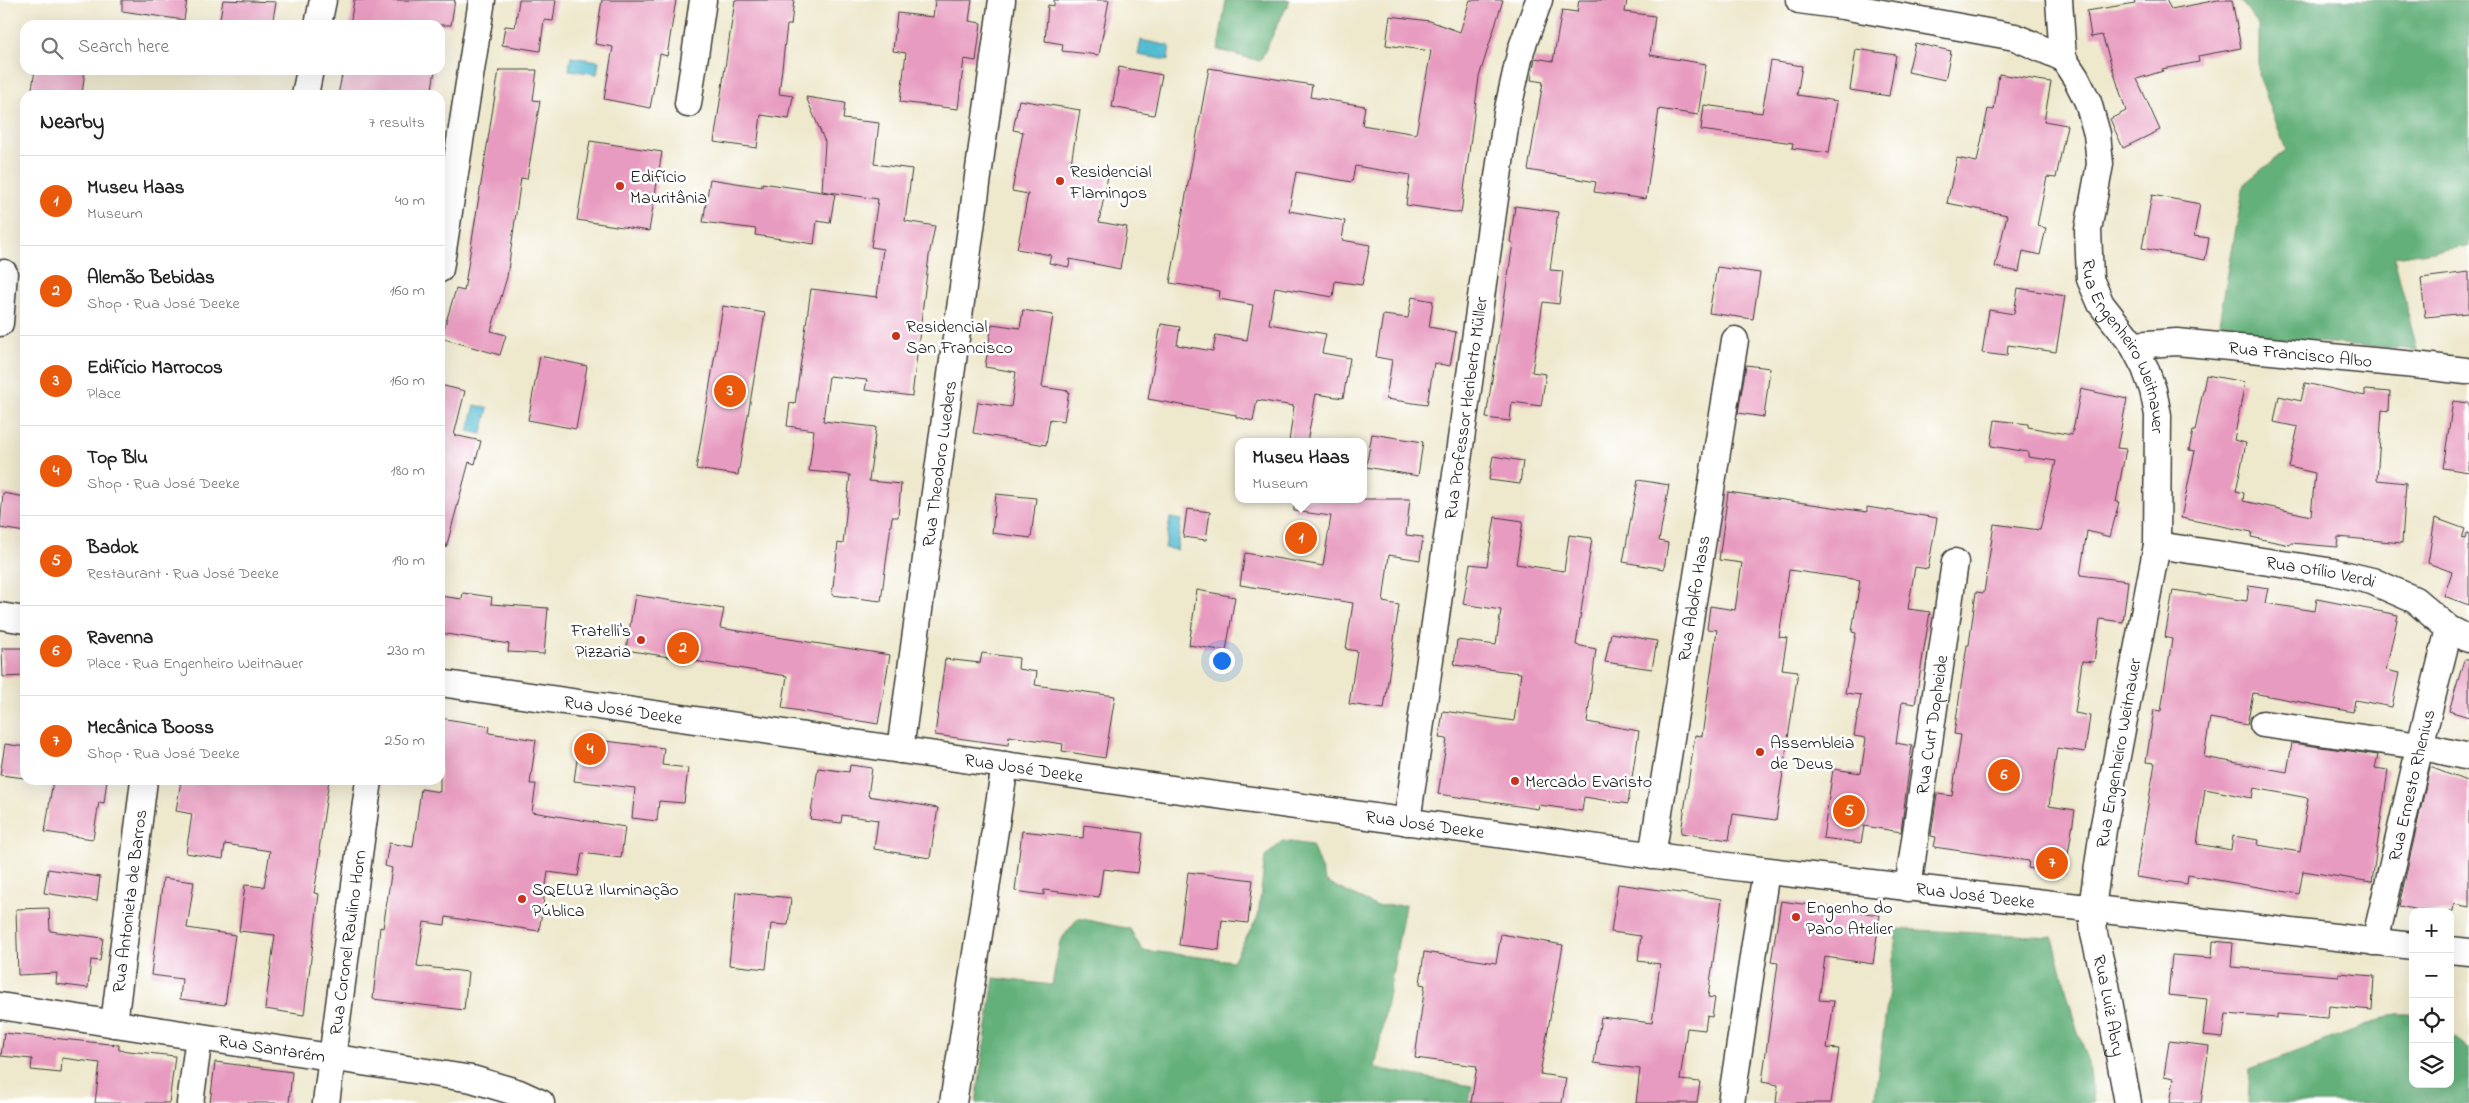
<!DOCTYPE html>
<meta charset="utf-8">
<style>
:root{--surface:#fff;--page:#f6f6f6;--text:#222;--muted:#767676;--line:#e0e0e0;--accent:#ea580c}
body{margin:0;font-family:"Indie Flower",sans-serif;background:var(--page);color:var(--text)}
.controls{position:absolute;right:15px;bottom:15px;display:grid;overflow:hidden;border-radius:10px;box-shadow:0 5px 20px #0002}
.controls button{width:45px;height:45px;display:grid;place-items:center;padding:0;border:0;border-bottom:1px solid var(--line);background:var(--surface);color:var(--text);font:25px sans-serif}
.you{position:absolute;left:1221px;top:660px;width:18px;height:18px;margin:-12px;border:4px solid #fff;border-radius:50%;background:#1a73e8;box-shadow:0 0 0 8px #1a73e833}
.badge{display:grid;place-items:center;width:32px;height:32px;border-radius:50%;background:var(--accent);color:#fff;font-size:16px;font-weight:700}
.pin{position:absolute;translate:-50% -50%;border:2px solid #fff;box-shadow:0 1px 5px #0006}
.popup{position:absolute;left:1235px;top:438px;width:132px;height:65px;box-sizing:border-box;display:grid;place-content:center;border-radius:10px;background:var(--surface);filter:drop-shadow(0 1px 4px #0005);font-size:16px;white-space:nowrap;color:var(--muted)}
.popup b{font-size:19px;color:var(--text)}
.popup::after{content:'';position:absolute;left:50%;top:100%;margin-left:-10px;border:10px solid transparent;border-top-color:var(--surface)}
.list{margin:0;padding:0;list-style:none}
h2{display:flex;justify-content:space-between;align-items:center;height:65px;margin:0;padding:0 20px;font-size:21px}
h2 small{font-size:16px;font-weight:400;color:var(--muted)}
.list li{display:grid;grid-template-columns:32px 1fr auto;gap:15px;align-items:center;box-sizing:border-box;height:90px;padding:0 20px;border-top:1px solid var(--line)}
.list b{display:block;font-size:19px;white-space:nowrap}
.list p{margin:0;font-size:16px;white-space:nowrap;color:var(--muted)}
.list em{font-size:16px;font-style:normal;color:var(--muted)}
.icon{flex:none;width:28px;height:28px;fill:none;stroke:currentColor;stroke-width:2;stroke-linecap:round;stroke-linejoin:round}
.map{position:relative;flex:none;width:2469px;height:1103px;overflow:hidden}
.search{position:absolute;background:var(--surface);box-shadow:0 5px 20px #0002;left:20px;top:20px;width:425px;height:55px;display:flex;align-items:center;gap:12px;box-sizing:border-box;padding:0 18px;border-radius:15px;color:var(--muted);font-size:19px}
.panel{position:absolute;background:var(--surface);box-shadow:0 5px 20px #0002;left:20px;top:90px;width:425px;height:695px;border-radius:15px}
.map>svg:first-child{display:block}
.forest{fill:#64b07a;stroke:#40664b}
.water{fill:#53bcd0;stroke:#386c76}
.building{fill:#e89bc0;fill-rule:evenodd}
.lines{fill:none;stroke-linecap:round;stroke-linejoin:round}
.minor-casing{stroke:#3c3b36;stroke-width:29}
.minor{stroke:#fff;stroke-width:26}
.poi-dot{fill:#c8321e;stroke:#fff;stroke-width:2}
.labels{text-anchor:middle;stroke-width:5;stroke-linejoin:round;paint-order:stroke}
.poi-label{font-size:18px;fill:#1c1c1c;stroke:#fff;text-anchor:start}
.street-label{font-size:18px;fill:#1c1c1c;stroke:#fff}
</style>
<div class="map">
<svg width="2469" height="1103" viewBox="0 0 2469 1103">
<rect width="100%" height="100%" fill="#fff"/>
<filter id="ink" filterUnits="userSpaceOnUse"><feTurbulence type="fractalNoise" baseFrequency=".02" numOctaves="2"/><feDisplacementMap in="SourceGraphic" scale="10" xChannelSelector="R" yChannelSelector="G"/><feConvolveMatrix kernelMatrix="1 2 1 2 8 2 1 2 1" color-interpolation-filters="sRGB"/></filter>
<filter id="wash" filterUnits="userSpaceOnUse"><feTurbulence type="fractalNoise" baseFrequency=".0096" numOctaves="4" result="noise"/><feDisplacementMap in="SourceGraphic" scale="20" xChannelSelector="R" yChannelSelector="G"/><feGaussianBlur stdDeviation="1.12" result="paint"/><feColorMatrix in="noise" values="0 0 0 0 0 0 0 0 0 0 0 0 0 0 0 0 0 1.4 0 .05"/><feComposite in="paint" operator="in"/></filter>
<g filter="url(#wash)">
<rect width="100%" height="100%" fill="#eee8cc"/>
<g class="forest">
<path d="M1226,0H1290L1260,61L1218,50Z"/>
<path d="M2240,0H2469V246L2394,257L2417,350L2217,334L2244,184L2286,150L2259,76V25Z"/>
<path d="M1283,841L1312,845L1326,882L1376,906L1405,905L1375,1068L1472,1086L1469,1103H976L994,978L1052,985L1060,941L1078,918L1130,929L1142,950L1233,961L1258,917L1265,857Z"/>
<path d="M1897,929L2053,937L2074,1020L2089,1063L2094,1103H1874Z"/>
<path d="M2396,1014H2413V1084H2450V1034L2469,1049V1103H2248L2250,1069Z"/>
</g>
<g class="water">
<path d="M1141,40L1170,46L1168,60L1138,55Z"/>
<path d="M571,57L599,61L597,74L569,70Z"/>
<path d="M475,405L488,408L482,434L468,431Z"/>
<path d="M1170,518L1181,520L1177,550L1165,548Z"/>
</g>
<g id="blocks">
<g class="building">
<path d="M122,0H187L184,20L122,11Z"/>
<path d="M223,0L276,2L272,25H219Z"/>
<path d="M354,0H455L451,25H350Z"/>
<path d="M519,0H556L553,21L544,20L540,51L502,45L505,26L515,27Z"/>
<path d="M602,0H676L667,56L660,54L650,108L604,99L613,47L595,44Z"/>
<path d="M735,0H794L791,25H787L779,94L793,96L789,119L761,115L757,148L714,142Z"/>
<path d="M935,0H972L969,21L981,23L976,61L964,59L958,109L900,102L906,53L893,51L897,13L933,17Z"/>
<path d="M1054,0H1109L1099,55L1062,51L1063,44L1045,41L1048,5L1054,6Z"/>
<path d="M1470,0H1503L1479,77L1461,213L1406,205L1410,175L1355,166L1352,182L1296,172L1289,211L1345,221L1342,240L1370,245L1362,285L1335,281L1333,297L1275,287L1269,324L1326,334L1322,353L1350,358L1343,398L1316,394L1307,442H1289L1294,406L1257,400L1253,421L1236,417V415L1148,399L1161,324L1180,327L1177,345L1213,351L1216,335L1247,340L1253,305L1219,299L1220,291L1170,283L1209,68L1312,85L1310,97L1365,106L1362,125L1416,134L1431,51L1386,45L1390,16L1430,21L1460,32Z"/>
<path d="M1579,0H1627L1625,12L1655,16L1650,55L1706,64L1698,115L1659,109L1646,199L1594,192L1596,182L1528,170L1543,82L1531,80L1535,58L1553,61L1562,10L1577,12Z"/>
<path d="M2134,0H2166L2171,9L2218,0H2232L2241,48L2198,56L2199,62L2162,69L2163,71L2137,79L2160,130L2123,148L2110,119L2126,111L2102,35L2091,37L2087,11L2135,3Z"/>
<path d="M1915,43L1951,51L1945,80L1908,72Z"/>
<path d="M1856,49L1896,55L1889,96L1850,90Z"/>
<path d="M1771,61L1802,66L1797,95L1837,101L1829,153L1792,148L1793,143L1701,130L1704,105L1762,113Z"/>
<path d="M1119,67L1162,75L1154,115L1112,107Z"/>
<path d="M35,70H85L82,95H31Z"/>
<path d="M343,70H435L431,95L385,91L384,95H338Z"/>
<path d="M499,70H537L533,100L540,101L527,179L521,178L507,277L491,331L506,335L500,355L441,338L456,289L464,291Z"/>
<path d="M1999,74L2051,82L2044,121L2067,125L2056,178L2047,177L2037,226L2046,228L2040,255L2023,251L2019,272L1995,267L2007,215L1947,203L1957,158L1977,162L1988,109L1994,110Z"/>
<path d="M806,97L845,103L843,119L879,123L874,164L912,169L905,221L935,226L929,256L912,396L865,390L867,380L829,376L823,421L876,427L869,481L901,484L898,517H892L881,601L832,595L838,543L843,544L850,475L809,471L814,430L787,426L790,403L795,404L811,289L877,297L883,249L871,247L878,199L822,191L825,142Z"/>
<path d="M1019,100L1080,110L1071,163L1109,171L1099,222L1127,227L1120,269L1070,259L1069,267L1049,263L1051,255L1017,249L1028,194L1012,191L1023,132L1013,130Z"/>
<path d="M590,141L662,152L649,231L577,220Z"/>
<path d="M710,179L762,187V183L835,194L830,223L817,221L814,244L755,235L756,229L703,222Z"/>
<path d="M2152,195L2200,204L2194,236L2209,238L2205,260L2142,248Z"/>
<path d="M1515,206L1558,212L1550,270L1563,271L1559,304L1543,302L1532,372L1546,374L1541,406L1512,402L1510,421L1486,418L1513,243L1510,242Z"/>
<path d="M1717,267L1760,273L1753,319L1709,313Z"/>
<path d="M2469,272V313L2425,317L2421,278Z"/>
<path d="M2018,288L2065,296L2056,352L2008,345L2007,356L1982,353L1989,310L2014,314Z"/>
<path d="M1412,297L1433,301L1429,327L1456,332L1450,366L1434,363L1427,405L1386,399L1392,360L1376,357L1383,315L1408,318Z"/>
<path d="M723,306L765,313L738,475L696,469Z"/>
<path d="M1023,310L1053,315L1042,387L1069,391L1064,421L1050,419L1046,445L973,433L978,402L1011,407L1016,372L985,367L992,324L1020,328Z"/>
<path d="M540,356L587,366L576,429L528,420Z"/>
<path d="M1746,365L1770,368L1764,417L1738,413Z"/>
<path d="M2206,375L2245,382L2234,440L2246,443L2236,491L2244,493L2243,501L2311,516L2315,473L2289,467L2298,427L2274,422L2279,396L2301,401L2305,383L2365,396V390L2390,392L2389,411L2382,410L2377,480L2406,483L2402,543L2338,537L2337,547L2291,543L2290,545L2251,537L2252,532L2181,518L2195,451L2189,450L2193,431H2195Z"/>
<path d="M440,385L465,391L454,435L481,441L475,464L469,462L446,548L440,547Z"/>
<path d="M2081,389L2127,399L2117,448L2126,449L2116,502H2119L2110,537L2087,531L2080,575L2128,581L2123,622L2100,619L2094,662L2082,661L2075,713L2090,716L2085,752L2057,748L2049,806L2075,810L2065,874L2028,868L2029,861L1934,847L1936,837L1931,836L1937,794L1952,796L1961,735L1954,734L1967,645H1969L1976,592L1984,593L1994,524L2040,530L2056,461L2028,457V452L1991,446L1995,420L2028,424V427L2072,435Z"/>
<path d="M2453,401L2469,403V472L2443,468Z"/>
<path d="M1372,434L1423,442L1418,476L1366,467Z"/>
<path d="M1493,456L1523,461L1520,484L1489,480Z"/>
<path d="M1638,480L1669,485L1659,541L1668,543L1664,569L1623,562Z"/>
<path d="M1728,492L1867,512V507L1937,518L1928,569L1915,567L1908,609L1930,612L1915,704L1902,702L1896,743L1912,746L1901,832L1864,826L1861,843L1823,838L1833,769L1861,773L1866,738L1854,736L1861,695L1845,693L1856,633L1852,632L1860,580L1789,570L1779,637L1787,638L1782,669L1798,671L1776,820L1733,814L1729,840L1681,833L1695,735L1702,736L1717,630L1707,629L1710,606L1735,610L1742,563L1719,560Z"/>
<path d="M3,493L25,497V532L0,528Z"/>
<path d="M996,494L1036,498L1031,538L992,533Z"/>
<path d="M1294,499H1410L1406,535L1423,537L1420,560L1389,555L1383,602L1399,605L1384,709L1349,704L1357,651L1346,649L1353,603L1240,585L1245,553L1323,566L1331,516L1294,511Z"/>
<path d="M1187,509L1210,512L1206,540L1183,537Z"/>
<path d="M1495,517L1523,521L1516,564L1564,571L1569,535L1592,538L1576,645L1596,649L1587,722L1639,731L1628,804L1584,797L1582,811L1539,805L1538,809L1438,794L1447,739L1439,738L1443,711L1514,721L1521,673L1454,665L1457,640L1496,645L1501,610L1463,604L1470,564L1487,566Z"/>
<path d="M2435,518L2465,529L2462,538L2465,539L2467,533H2469V605L2444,596L2452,572L2428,563Z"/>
<path d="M2249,585L2268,588L2265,603L2315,611L2317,599L2398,615L2386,670L2399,673L2392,707L2355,700L2353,712L2253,693L2247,725L2210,718L2204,757L2287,772L2292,743L2378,755L2375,768L2388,770L2372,882L2303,871L2299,894L2188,875L2187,884L2136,877L2155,763L2146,762L2154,710L2161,711L2172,639L2165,637L2173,590L2247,601ZM2254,788L2308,798L2300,852L2258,845L2259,840L2233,836L2231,850L2197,844L2205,789L2252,798Z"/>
<path d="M1197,590L1235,597L1226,651L1189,645Z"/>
<path d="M463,593L492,597L491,604L548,608L544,654L508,652L509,644L440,633V596L462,599Z"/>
<path d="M635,595L724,609L720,628L890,655L878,724L782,708L787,676L626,650Z"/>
<path d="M1611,633L1657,641L1652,669L1605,662Z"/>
<path d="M2,648H25V676L3,677Z"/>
<path d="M982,653L1019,658L1018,669L1037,672L1035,685L1115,696L1105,758L1062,751L1063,744L1009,736L1008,745L935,735L945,659L980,663Z"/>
<path d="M2464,660H2469V717L2449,711Z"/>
<path d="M440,718L490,726L489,733L536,740L530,784H536L532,812L625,827L621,858L582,853L578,876L548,872L539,931L446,917L445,925L424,922L417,966L468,972L464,1010L373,999L380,927L383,928L392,868L385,866L389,843L413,847L421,789L440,792Z"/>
<path d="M580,738L664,748L662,765L688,768L684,803L659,801L657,821L632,818L635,788L574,781Z"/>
<path d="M5,744L25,747V778L0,775Z"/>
<path d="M850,765L872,768L868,796L938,808L930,858L874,849L878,820L842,815L841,823L810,819L818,768L849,772Z"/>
<path d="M2430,767L2469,782V907L2454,904L2453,912H2428L2399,906Z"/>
<path d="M53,780H107L104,803L99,802L93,839L45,832Z"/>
<path d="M181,780H329L319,850H321L314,893L319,894L304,1015L265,1009L275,935L239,931L245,885L264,887L270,851L225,844L223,859L186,853L192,814L176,811Z"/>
<path d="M1084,825L1143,833L1138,873L1103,869L1099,897L1044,890V895L1015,891L1022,831L1083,838Z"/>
<path d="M48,869L100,877L97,901L44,893Z"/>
<path d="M1188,872L1253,880L1248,923L1222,920L1219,950L1179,945Z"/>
<path d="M163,878L194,882L187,928L235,935L225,1005L180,999L182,979L151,975Z"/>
<path d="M1618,884L1722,899L1708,997L1715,998L1712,1017L1707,1016L1705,1030L1687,1028L1680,1080L1700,1082L1697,1103H1636L1640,1069L1594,1063L1601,1017L1652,1023L1660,964L1638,961L1641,936L1611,932Z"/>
<path d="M736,892L791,898L788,925L771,924L766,969L729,965Z"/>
<path d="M1781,901L1880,915L1873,964L1825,957L1819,1000L1834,1001L1827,1048L1839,1049L1831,1103H1776L1778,1085L1762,1082L1778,963L1771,962Z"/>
<path d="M49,908L50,931L103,938L100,961L91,960L88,988L56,984L57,973L18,975L16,909Z"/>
<path d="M1501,934L1563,945L1540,1074L1566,1078L1562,1103H1471L1477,1066L1415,1058L1425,985L1420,984L1424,952L1496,963Z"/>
<path d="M2213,941L2233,943L2231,967L2339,976V973L2374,976L2372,1010L2329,1006L2328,1018L2277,1014V1018L2226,1014L2223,1038L2203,1036L2207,999L2168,995L2172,955L2212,958Z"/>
<path d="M4,1033L119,1045V1050L175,1056L169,1103H95L100,1063L62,1058L61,1073L31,1070L32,1059L1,1056Z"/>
<path d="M2169,1041L2209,1046L2201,1103H2170L2174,1078L2164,1076Z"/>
<path d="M215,1062L292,1072L289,1103H210Z"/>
</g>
</g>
</g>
<g filter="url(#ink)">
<use href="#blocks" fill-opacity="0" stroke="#3c3b36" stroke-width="1"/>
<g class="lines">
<defs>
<g id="minor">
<path id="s1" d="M1799,0L1843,6L2015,37L2063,58L2076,78L2088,102L2097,134L2100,164L2088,230L2090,279L2101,304L2133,345L2145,368L2153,390L2158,415L2157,545L2103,830L2092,908L2094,934L2106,985L2128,1103"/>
<path d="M2059,0L2063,58"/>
<path d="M318,25L323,0"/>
<path d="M305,95L310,70"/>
<path d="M688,104L703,0"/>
<path d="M440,269L482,0"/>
<path d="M0,323L4,273"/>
<path id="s2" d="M2133,345L2177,342L2415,365L2466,371"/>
<path id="s3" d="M2157,545L2334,572L2372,581L2415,600L2449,629L2469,639"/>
<path d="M0,616L25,620"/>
<path id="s4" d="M440,683L1115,781L1735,867L2413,946"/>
<path d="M2263,724L2420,746L2469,757"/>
<path id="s5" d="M900,750L1002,0"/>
<path id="s6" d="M1407,822L1507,113L1521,50L1539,0"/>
<path id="s7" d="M1652,856L1735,340"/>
<path id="s8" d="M1908,888L1955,562"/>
<path id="s9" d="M2375,942L2420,746L2449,629"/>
<path d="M2450,950L2469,952"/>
<path id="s10" d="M0,1006L472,1079L519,1093L541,1103"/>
<path id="s11" d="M114,1024L144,780"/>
<path d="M190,1103L199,1037"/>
<path id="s12" d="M326,1103L369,780"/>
<path d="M953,1103L1005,765"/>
<path d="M1731,1103L1766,871"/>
</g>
</defs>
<use href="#minor" class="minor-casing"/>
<use href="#minor" class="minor"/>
</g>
</g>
<g class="poi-dot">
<circle cx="1060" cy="181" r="5"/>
<circle cx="620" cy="186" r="5"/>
<circle cx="896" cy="336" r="5"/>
<circle cx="641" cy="640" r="5"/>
<circle cx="1760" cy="752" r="5"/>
<circle cx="1515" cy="781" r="5"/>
<circle cx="522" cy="899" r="5"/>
<circle cx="1796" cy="917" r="5"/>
</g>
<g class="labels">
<g class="poi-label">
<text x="1070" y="177">Residencial<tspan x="1070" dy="21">Flamingos</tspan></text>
<text x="630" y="182">Edifício<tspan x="630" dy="21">Mauritânia</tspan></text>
<text x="906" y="332">Residencial<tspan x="906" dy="21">San Francisco</tspan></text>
<text x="631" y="636" text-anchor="end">Fratelli's<tspan x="631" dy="21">Pizzaria</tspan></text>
<text x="1770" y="748">Assembleia<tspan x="1770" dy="21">de Deus</tspan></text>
<text x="1525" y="787">Mercado Evaristo</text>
<text x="532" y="895">SQELUZ Iluminação<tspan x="532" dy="21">Pública</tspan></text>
<text x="1806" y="913">Engenho do<tspan x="1806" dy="21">Pano Atelier</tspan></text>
</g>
<g class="street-label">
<text dy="6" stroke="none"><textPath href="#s1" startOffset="578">Rua Engenheiro Weitnauer</textPath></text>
<text dy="6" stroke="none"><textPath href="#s2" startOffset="168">Rua Francisco Albo</textPath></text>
<text dy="6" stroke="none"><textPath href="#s6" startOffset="418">Rua Professor Heriberto Müller</textPath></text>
<text dy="6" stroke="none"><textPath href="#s5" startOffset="289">Rua Theodoro Lueders</textPath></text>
<text dy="6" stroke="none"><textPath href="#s3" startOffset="166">Rua Otílio Verdi</textPath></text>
<text dy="6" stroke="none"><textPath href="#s7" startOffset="261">Rua Adolfo Hass</textPath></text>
<text dy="6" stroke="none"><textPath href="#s4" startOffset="185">Rua José Deeke</textPath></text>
<text dy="6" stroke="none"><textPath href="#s8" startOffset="165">Rua Curt Dopheide</textPath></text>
<text transform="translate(2118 753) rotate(-80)" y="6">Rua Engenheiro Weitnauer</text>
<text dy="6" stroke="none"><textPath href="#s4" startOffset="590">Rua José Deeke</textPath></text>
<text dy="6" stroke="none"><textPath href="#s9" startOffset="161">Rua Ernesto Rhenius</textPath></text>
<text dy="6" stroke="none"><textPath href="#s4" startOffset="995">Rua José Deeke</textPath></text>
<text dy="6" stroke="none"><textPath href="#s4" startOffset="1550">Rua José Deeke</textPath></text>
<text dy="6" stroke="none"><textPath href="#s11" startOffset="124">Rua Antonieta de Barros</textPath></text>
<text dy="6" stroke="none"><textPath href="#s12" startOffset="162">Rua Coronel Raulino Horn</textPath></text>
<text dy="6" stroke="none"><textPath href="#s1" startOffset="1254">Rua Luiz Abry</textPath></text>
<text dy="6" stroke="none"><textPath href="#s10" startOffset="275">Rua Santarém</textPath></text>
</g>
</g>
</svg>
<div class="controls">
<button>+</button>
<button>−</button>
<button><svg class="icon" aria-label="locate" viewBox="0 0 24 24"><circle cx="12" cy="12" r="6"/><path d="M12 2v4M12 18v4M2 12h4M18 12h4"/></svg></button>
<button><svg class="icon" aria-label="layers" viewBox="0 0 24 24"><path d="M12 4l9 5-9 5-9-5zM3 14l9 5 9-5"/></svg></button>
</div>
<div class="you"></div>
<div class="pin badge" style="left:1301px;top:538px">1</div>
<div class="popup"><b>Museu Haas</b>Museum</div>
<div class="pin badge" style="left:683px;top:648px">2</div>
<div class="pin badge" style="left:730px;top:391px">3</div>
<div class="pin badge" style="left:590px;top:749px">4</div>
<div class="pin badge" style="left:1849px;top:811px">5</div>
<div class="pin badge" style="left:2004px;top:775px">6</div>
<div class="pin badge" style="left:2052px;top:863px">7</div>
<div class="search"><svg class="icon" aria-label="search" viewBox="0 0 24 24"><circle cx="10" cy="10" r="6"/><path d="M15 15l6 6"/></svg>Search here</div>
<section class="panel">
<h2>Nearby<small>7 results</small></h2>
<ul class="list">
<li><span class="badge">1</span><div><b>Museu Haas</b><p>Museum</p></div><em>40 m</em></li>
<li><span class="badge">2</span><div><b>Alemão Bebidas</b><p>Shop · Rua José Deeke</p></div><em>160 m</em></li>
<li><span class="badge">3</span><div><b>Edifício Marrocos</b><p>Place</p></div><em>160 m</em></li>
<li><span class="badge">4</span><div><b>Top Blu</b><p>Shop · Rua José Deeke</p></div><em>180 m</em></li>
<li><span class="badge">5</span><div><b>Badok</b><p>Restaurant · Rua José Deeke</p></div><em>190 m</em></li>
<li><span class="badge">6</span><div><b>Ravenna</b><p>Place · Rua Engenheiro Weitnauer</p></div><em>230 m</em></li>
<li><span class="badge">7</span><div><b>Mecânica Booss</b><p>Shop · Rua José Deeke</p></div><em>250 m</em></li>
</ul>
</section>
</div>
